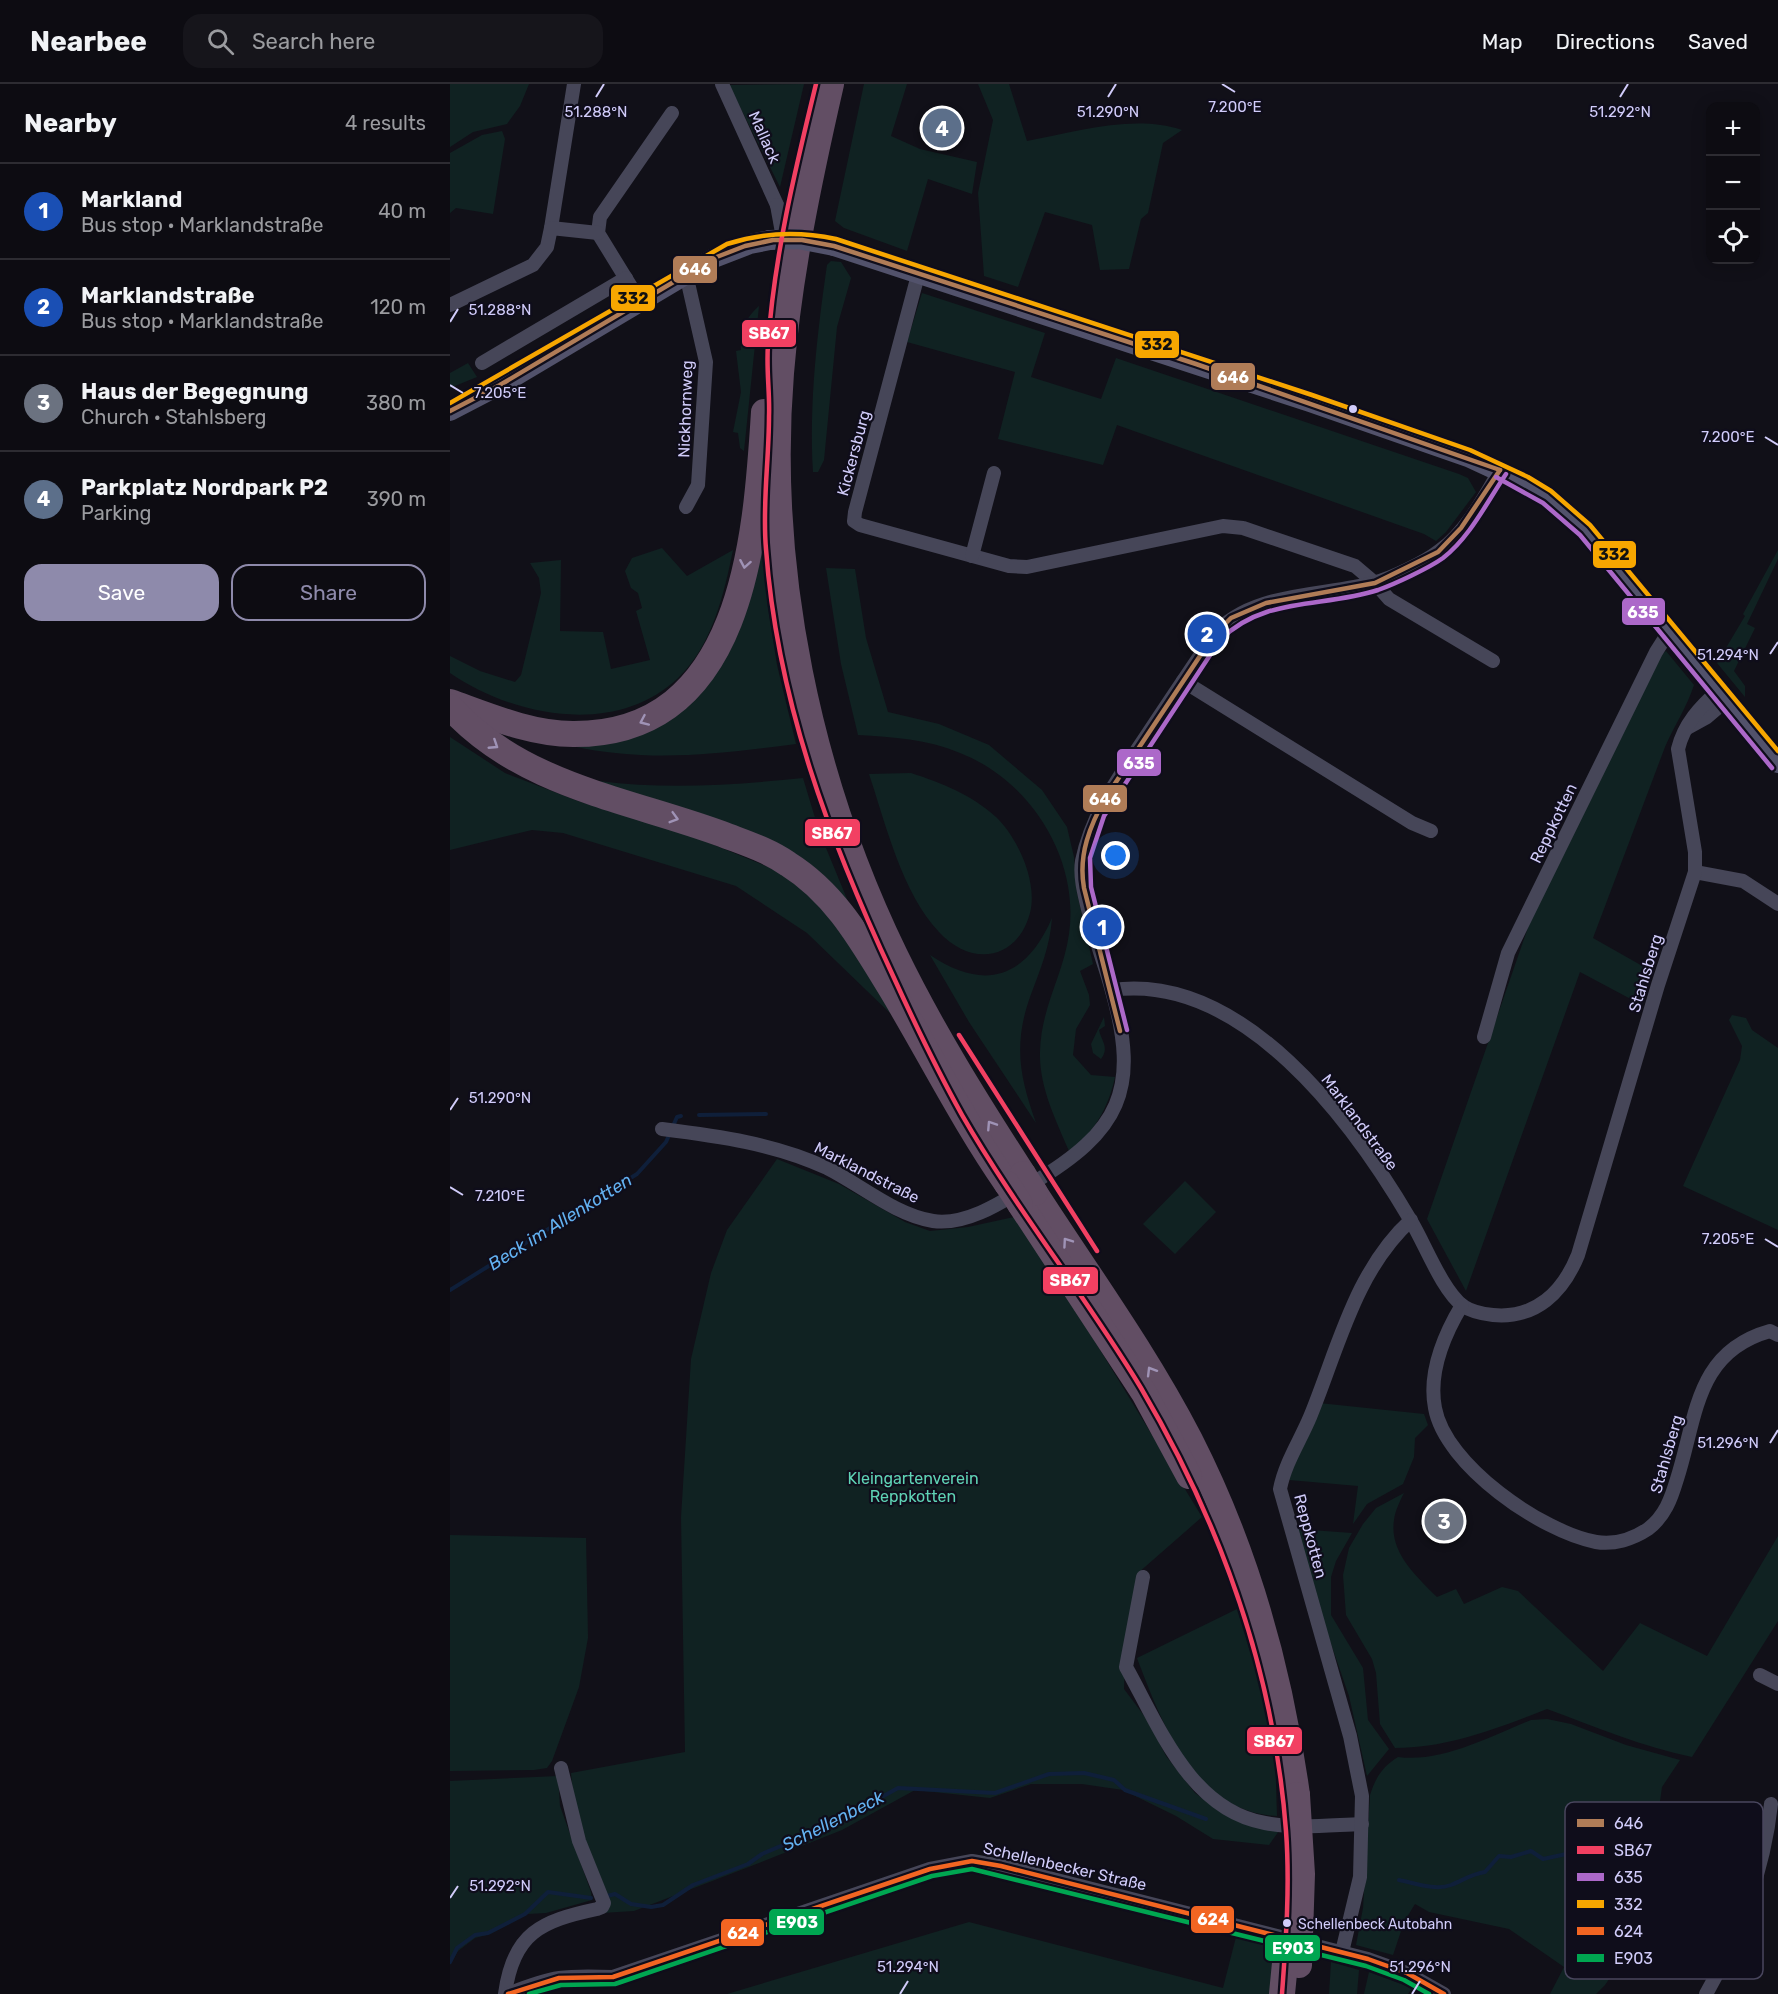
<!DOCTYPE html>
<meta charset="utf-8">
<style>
:root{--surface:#0d0c12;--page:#16151b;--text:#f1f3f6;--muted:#9a9b9f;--line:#2d2c32;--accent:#8e8aab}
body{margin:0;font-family:Rubik,sans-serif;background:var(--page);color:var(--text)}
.controls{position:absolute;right:18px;top:18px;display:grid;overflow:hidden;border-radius:12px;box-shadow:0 3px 15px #0003}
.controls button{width:54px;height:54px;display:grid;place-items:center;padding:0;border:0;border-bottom:2px solid var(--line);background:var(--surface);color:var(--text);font:30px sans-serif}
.you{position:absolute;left:666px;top:772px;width:21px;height:21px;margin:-15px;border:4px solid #fff;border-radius:50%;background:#1a73e8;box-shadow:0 0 0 9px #1a73e833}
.badge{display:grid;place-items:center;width:39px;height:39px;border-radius:50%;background:var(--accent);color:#fff;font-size:20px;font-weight:700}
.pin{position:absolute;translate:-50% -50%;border:3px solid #fff;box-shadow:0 2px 6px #0006}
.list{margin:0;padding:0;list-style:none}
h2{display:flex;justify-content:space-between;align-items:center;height:78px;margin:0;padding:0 24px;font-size:26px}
h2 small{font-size:20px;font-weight:400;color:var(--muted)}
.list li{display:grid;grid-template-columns:39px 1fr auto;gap:18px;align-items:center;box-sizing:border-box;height:96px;padding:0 24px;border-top:2px solid var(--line)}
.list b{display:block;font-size:22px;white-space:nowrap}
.list p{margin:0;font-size:20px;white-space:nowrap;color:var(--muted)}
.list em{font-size:20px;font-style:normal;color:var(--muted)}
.actions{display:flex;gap:12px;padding:18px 24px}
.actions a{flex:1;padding:14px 0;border:2px solid var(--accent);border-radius:18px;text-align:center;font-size:21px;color:var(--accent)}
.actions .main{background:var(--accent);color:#fff}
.icon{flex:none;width:33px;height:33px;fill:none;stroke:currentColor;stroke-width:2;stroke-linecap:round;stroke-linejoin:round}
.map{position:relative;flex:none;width:1328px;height:1910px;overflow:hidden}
header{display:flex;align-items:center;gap:36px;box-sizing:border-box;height:84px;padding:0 30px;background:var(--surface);border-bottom:2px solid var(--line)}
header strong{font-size:28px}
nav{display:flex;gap:33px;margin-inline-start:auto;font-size:21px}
.search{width:420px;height:54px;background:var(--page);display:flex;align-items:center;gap:15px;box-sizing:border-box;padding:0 21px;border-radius:18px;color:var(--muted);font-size:22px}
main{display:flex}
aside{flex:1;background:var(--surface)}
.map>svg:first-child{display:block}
.green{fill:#102222}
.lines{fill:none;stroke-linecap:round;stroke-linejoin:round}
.stream{stroke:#0f1f3a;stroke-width:4}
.minor{stroke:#464658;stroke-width:14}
.secondary{stroke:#52526b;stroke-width:20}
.motorway{stroke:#624e64;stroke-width:26}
.minor-bridge{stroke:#464658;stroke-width:14}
.secondary-bridge{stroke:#52526b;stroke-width:20}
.motorway-bridge{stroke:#624e64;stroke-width:26}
.bus-1-casing{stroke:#0f0d1b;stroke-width:9}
.bus-2-casing{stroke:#0f0d1b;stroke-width:9}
.bus-3-casing{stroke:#0f0d1b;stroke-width:9}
.bus-4-casing{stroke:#0f0d1b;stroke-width:9}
.bus-5-casing{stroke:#0f0d1b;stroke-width:9}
.bus-6-casing{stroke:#0f0d1b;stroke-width:9}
.bus-1{stroke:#b07c57;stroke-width:4.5}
.bus-2{stroke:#f24062;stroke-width:4.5}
.bus-3{stroke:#ac68c9;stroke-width:4.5}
.bus-4{stroke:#f7a600;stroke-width:4.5}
.bus-5{stroke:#f26522;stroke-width:4.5}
.bus-6{stroke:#00a651;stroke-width:4.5}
.oneway{stroke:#9f93b6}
.ticks{fill:none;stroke:#d1ccfa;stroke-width:2}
.bus-dot{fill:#d1ccfa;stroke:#0f0d1b;stroke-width:2}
.labels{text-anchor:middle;stroke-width:4.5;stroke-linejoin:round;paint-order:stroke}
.bus-label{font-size:14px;fill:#d1ccfa;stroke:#0f0d1b;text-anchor:start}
.street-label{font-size:16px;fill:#d1ccfa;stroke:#0f0d1b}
.park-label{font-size:16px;fill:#5fd3b5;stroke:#0f0d1b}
.water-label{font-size:18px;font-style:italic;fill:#63b1f1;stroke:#0f0d1b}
.key{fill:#0f0d1b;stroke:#49465e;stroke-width:1.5}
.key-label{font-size:16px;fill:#d1ccfa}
.ticks-label{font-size:15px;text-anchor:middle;fill:#d1ccfa;stroke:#0f0d1b;stroke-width:4.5;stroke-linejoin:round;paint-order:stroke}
.line-badge{stroke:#0f0d1b;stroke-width:2}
.badge-label{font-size:16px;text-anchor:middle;font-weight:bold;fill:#fff}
.pale-badge-label{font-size:16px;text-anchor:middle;font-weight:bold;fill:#111}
</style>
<header>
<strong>Nearbee</strong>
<div class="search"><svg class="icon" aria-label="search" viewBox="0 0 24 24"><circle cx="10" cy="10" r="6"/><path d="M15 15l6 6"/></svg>Search here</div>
<nav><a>Map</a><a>Directions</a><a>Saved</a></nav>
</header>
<main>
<aside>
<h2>Nearby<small>4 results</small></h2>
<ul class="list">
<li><span class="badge" style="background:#1a4fb4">1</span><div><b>Markland</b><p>Bus stop · Marklandstraße</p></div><em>40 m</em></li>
<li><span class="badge" style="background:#1a4fb4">2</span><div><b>Marklandstraße</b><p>Bus stop · Marklandstraße</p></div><em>120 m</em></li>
<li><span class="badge" style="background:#6b7280">3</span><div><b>Haus der Begegnung</b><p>Church · Stahlsberg</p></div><em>380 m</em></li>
<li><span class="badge" style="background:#5c6f8a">4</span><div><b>Parkplatz Nordpark P2</b><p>Parking</p></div><em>390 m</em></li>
</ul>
<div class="actions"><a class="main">Save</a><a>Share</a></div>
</aside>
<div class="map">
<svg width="1328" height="1910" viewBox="0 0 1328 1910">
<rect width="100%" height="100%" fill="#111018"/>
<g class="green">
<path d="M0,0H79L70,22L57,40L23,48L0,63Z"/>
<path d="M354,0L330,103L279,1Z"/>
<path d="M414,0H457L441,52L470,65L527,78L522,110L478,95L457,167L394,144L385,137Z"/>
<path d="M528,0H559L577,57C627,48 683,30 732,46L713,59L698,129L691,135L679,185L650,186L642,141L595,128L568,203L534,192L528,109L543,36Z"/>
<path d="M52,47L55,55L43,130L6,124L0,129V69L32,51Z"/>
<path d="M381,177L391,178L401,194L387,243L374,376L368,388H363C359,318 367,251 377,181Z"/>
<path d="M472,209L595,249L581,293L651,315L666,274L1009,390L1018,394L1026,408L996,448L986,457L974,450L667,341L653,381L548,355L565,288L457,258Z"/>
<path d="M309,222L294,367L290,364L288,349L283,348L291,308L286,267L291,266C290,246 294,236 309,222Z"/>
<path d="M18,279L27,293L0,304V289Z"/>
<path d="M311,429L318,523L327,581L346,660C268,670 199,679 122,662L236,619Z"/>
<path d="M212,464L237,492L283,466C274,510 262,562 228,594C166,653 64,633 0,589V572L30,587L65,598L71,591L91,509L89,494L80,479L111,476L110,547L153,548L161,585L200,576L186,527L192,524L188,509L181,504L175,487L182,474Z"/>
<path d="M1328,466V475L1297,540L1305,544L1284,587L1295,602V613L1267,579L1295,532L1293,530Z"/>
<path d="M376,484L405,485L416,554L438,628L489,640L539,661L592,706L617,743L624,773L627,809L643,880L630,887L639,911L640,921L626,945L623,971L641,991L665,993C659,1022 644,1050 619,1067C606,1036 589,1003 590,968C591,923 613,892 619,850C630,775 580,696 510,669C477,655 443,653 408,651L391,580Z"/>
<path d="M1216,567L1244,601C1237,623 1224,642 1215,663L1143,854L1203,888L1192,921L1130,888L1016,1207L977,1135L1083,829L1210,572Z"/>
<path d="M0,653L55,689L128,717L247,754L328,787L362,812L405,856L443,932L357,849L286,802L113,749L82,746L0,766Z"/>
<path d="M461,689C492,699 522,711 546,733C568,754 588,798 580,829C567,877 521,883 489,848C452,809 436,741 419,690Z"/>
<path d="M353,694L369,747L404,832L383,810L149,697C217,706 284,701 353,694Z"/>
<path d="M602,834C600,863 590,886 580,913C563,961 570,994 586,1039L519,938L480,871C535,908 576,894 602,834Z"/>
<path d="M1282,931L1296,934L1302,946L1328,964V1146L1233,1102L1290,976L1292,962L1279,936Z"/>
<path d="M654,933L655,942L649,946C651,956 660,964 651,975L643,969L641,960Z"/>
<path d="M327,1075L389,1100L455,1138L480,1147L518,1143L564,1133L630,1233L752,1433L688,1489L675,1572L674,1605L698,1637L716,1672L745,1709L760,1720L829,1747L819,1761L763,1755L726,1732L673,1706L632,1700H581L540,1714L465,1706L392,1746L309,1779L184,1827L152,1829L124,1723L121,1689L235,1668L231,1433L241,1275L261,1189L277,1146Z"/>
<path d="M735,1097L766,1128L725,1170L693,1140Z"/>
<path d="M869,1319L974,1330L978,1341L965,1354L964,1373L953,1400L917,1420L903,1440L908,1402L839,1396L841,1383Z"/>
<path d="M954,1409C950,1417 945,1427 944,1436C939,1468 966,1492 987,1513L1006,1505L1014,1520L1052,1503L1068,1507L1153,1587L1190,1539L1257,1572L1328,1452V1537L1242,1673C1193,1663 1146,1643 1097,1625C1049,1644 997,1664 945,1664L930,1640L926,1589L922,1575L896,1531L893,1491L899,1464L913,1440L926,1424Z"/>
<path d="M847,1445L902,1449L886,1477L881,1493V1531L913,1584L918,1636L939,1665L917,1692L899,1612L869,1525Z"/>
<path d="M0,1451L136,1454L138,1554L129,1603L102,1677L97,1684L84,1686L0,1687Z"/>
<path d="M787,1525L809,1596L825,1668L827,1732C745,1728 712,1640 687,1574Z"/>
<path d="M1097,1635L1121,1640L1176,1661L1230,1676L1212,1703L1204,1760L1229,1771L1218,1810L1155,1901L1146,1910H1100L1114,1883L1059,1845L979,1828L965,1820L954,1838L943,1871L906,1861L913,1824L920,1711C926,1693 932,1683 948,1673C992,1679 1041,1652 1081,1636Z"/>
<path d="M108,1692L110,1722L141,1808L142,1816L96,1829L78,1830L40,1850L25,1854L8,1867L0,1881V1697Z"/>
<path d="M519,1838L773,1904L786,1853L829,1864L827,1910H277Z"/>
<path d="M881,1878L909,1886L907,1910H879Z"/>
<path d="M919,1888L962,1904L958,1910H914Z"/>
</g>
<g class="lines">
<g class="stream">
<path d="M249,1031L316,1030"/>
<path d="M223,1042L227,1033L231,1032"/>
<path d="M0,1206L187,1090L216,1058L220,1049"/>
<path d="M949,1796C965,1799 985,1807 1001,1801C1014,1796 1021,1790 1035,1788L1049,1772L1061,1773L1081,1767L1093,1775L1121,1769L1146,1756L1168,1774L1200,1777"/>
<path d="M157,1812L165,1810L181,1820L201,1823L213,1821L243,1801L298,1780L312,1770L381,1741L448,1704L545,1709L599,1690L634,1689L664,1696L675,1706L756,1735"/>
<path d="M0,1878L7,1864L25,1851L38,1849L75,1830L98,1808L141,1814"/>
</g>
<g class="minor">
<path d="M272,0L327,121"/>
<path d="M101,144L124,0"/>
<path d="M236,190L256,278L248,401L236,423"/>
<path d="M468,191L405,428L404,437L410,441L559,482L577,483L773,442L793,444L905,482L925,499L939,515L1043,577"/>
<path d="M191,219L148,149L150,133L222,29"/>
<path d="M0,221L83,181L97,163L101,144L148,149"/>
<path d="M32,279L176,194"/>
<path d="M522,472L544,389"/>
<path d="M733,597L962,739L981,747"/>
<path d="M1237,644L1257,633L1277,616"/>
<path d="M1245,788L1293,797L1328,820"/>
<path d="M662,906C793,888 903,1038 961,1137C975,1160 992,1206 1013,1222C1022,1228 1033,1230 1043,1231C1086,1235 1113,1208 1128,1171L1208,901L1245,788V768L1228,665C1234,640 1250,623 1269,606"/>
<path d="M1034,953L1058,869L1206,568L1220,546"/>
<path d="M212,1045C268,1052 326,1060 377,1084C411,1101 445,1131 483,1137C518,1142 555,1116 583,1099C670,1047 690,1006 662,907C656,884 647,861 641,838C637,819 629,796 632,777C642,729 669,693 695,654C718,619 741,585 764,551C799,508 873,512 923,499C940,495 975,478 989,467C1015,449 1034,414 1050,386"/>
<path d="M1012,1221C994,1251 978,1288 985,1324C995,1381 1092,1448 1146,1458C1164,1461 1183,1455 1198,1445C1215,1432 1221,1415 1227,1395C1247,1333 1245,1268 1320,1247L1328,1251"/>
<path d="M693,1493L676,1583C709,1642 740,1726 815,1739C846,1745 880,1741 912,1740"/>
<path d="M1310,1591L1328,1600"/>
<path d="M892,1868L910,1793L912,1712L900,1652L830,1405C835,1379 850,1357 860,1333C888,1265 905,1187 961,1136"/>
<path d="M55,1910C63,1849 91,1837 147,1825L152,1823L154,1819L129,1757L111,1684"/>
<path d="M58,1910C103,1892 115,1891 163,1893L480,1785L522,1777L551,1782L918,1875L957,1889L994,1910"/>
<path d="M1256,1910C1289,1853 1314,1786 1321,1720"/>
</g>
<g class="secondary">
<path d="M384,162L860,318L1018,373L1074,399L1097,413L1135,446L1328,679"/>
<path d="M0,327L50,301L264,174L300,160L320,156"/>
</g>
<g class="motorway">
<path d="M381,0C359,96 339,191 331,289C315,486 359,694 445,871C482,947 527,1019 573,1090"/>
<path d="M0,618C39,632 81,650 123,650C293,651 306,456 314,328"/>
<path d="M0,623C72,702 177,715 272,750C295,759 318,766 338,780C386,810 412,858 441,905C480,970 514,1038 557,1100"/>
<path d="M585,1109C638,1191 695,1269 740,1356C797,1468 830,1586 847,1711"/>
<path d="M570,1120L694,1309L739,1392"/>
<path d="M832,1910L835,1879"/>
</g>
<path class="minor-bridge" d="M327,121L333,154"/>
<path class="secondary-bridge" d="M320,156L348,155L384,162"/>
<g class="motorway-bridge">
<path d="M573,1090L585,1109"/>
<path d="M557,1100L570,1120"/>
<path d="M847,1711L852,1790L849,1881"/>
</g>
<defs>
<g id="bus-1">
<path d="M0,327L50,301L264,174L295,162L323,156H352L384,162L746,280L1050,386"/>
<path d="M670,947L634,804C628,771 640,741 656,713L764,551L781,534L816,519L925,499L988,468L1011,444L1050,386"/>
</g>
<g id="bus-2">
<path d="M366,0C345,86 324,173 318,261C316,285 320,309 319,332C319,377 312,421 316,465C327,617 380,757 444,894C465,940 487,986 512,1031C566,1125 635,1211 691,1304C771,1440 824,1588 836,1747C840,1801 836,1856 832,1910"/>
<path d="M509,951L647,1167"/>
</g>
<g id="bus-3">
<path d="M1046,393L1093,419L1130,451L1322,684"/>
<path d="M677,946L641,803L640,774L654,732L770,556C814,512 873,524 928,506C945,500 979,484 993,474C1020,453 1037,418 1056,390"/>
</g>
<path id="bus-4" d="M0,319L277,160C314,148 348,147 386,155L862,311L1020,366L1078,393L1101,407L1140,441L1328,667"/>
<path id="bus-5" d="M58,1910L109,1894L163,1893L480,1785L522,1777L551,1782L918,1875L957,1889L994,1910"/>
<path id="bus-6" d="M79,1910L111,1901L165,1900L482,1792L522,1785L916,1882L954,1896L979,1910"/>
</defs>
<use href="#bus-1" class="bus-1-casing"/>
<use href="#bus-2" class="bus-2-casing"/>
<use href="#bus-3" class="bus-3-casing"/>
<use href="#bus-4" class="bus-4-casing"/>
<use href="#bus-5" class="bus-5-casing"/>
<use href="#bus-6" class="bus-6-casing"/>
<use href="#bus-1" class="bus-1"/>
<use href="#bus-2" class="bus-2"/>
<use href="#bus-3" class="bus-3"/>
<use href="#bus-4" class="bus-4"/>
<use href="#bus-5" class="bus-5"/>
<use href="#bus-6" class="bus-6"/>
</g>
<defs><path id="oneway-chevron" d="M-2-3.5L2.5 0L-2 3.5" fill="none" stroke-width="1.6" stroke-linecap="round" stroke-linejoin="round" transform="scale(1.5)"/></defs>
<g class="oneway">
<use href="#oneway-chevron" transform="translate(295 480) rotate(100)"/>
<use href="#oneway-chevron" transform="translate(194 637) rotate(156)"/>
<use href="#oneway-chevron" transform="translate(44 661) rotate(33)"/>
<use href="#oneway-chevron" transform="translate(224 734) rotate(16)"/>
<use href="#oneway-chevron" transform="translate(541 1041) rotate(-123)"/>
<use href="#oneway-chevron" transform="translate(617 1158) rotate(-125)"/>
<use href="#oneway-chevron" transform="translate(701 1287) rotate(-121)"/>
</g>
<path class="ticks" d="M772,0L785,8M146,13L154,0M658,13L666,0M1170,13L1178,0M0,238L8,225M0,301L13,309M1315,353L1328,361M1320,570L1328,558M0,1026L8,1014M0,1103L13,1111M1315,1155L1328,1163M1320,1359L1328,1346M0,1814L8,1802M450,1910L458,1897M962,1910L970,1897"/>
<g class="bus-dot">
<circle cx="903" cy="325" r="5"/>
<circle cx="837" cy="1839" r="5"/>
</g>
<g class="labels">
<g class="bus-label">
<text x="848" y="1845">Schellenbeck Autobahn</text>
</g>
<g class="street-label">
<text transform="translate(315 53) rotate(66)" y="6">Mallack</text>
<text transform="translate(235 325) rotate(-88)" y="6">Nickhornweg</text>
<text transform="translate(403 369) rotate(-75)" y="6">Kickersburg</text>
<text transform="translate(1103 739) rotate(-64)" y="6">Reppkotten</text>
<text transform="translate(1195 889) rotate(-73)" y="6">Stahlsberg</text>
<text transform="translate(910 1038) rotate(53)" y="6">Marklandstraße</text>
<text transform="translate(417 1088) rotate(27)" y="6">Marklandstraße</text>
<text transform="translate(1216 1370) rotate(-74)" y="6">Stahlsberg</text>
<text transform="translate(861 1452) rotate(75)" y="6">Reppkotten</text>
<text transform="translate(615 1782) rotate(13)" y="6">Schellenbecker Straße</text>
</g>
<g class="park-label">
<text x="463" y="1400">Kleingartenverein<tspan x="463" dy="18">Reppkotten</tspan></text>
</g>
<g class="water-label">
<text transform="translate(110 1138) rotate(-32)" y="6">Beck im Allenkotten</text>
<text transform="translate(383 1737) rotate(-27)" y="6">Schellenbeck</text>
</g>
</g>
<rect x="1115" y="1718" width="198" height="177" rx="9" class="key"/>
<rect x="1127" y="1735" width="27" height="8" fill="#b07c57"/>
<rect x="1127" y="1762" width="27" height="8" fill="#f24062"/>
<rect x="1127" y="1789" width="27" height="8" fill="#ac68c9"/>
<rect x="1127" y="1816" width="27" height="8" fill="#f7a600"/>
<rect x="1127" y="1843" width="27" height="8" fill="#f26522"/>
<rect x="1127" y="1870" width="27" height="8" fill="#00a651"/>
<g class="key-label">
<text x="1164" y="1745">646</text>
<text x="1164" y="1772">SB67</text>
<text x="1164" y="1799">635</text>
<text x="1164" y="1826">332</text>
<text x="1164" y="1853">624</text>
<text x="1164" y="1880">E903</text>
</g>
<g class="ticks-label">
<text x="785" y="28">7.200°E</text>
<text x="146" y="33">51.288°N</text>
<text x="658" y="33">51.290°N</text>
<text x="1170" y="33">51.292°N</text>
<text x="50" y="231">51.288°N</text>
<text x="50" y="314">7.205°E</text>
<text x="1278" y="358">7.200°E</text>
<text x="1278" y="576">51.294°N</text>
<text x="50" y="1019">51.290°N</text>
<text x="50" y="1117">7.210°E</text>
<text x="1278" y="1160">7.205°E</text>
<text x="1278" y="1364">51.296°N</text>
<text x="50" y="1807">51.292°N</text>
<text x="458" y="1888">51.294°N</text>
<text x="970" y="1888">51.296°N</text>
</g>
<g class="line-badge">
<rect x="222" y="171" width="46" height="29" rx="6" fill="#b07c57"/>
<rect x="160" y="200" width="46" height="28" rx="6" fill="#f7a600"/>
<rect x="291" y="235" width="56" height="29" rx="6" fill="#f24062"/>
<rect x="684" y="246" width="46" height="29" rx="6" fill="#f7a600"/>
<rect x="760" y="278" width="46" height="29" rx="6" fill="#b07c57"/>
<rect x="1142" y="456" width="45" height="29" rx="6" fill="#f7a600"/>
<rect x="1171" y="513" width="45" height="29" rx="6" fill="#ac68c9"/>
<rect x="666" y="664" width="46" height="29" rx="6" fill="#ac68c9"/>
<rect x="632" y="700" width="46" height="29" rx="6" fill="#b07c57"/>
<rect x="354" y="734" width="57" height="29" rx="6" fill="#f24062"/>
<rect x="592" y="1182" width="57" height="29" rx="6" fill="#f24062"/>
<rect x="796" y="1642" width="57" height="29" rx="6" fill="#f24062"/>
<rect x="740" y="1821" width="45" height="29" rx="6" fill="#f26522"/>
<rect x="318" y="1824" width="57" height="28" rx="6" fill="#00a651"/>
<rect x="270" y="1834" width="45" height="29" rx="6" fill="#f26522"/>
<rect x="814" y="1850" width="57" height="28" rx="6" fill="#00a651"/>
</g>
<g class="badge-label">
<text x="245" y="191">646</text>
<text x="319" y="255">SB67</text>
<text x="783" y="299">646</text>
<text x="1193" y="534">635</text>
<text x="689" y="685">635</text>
<text x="655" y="721">646</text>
<text x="382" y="755">SB67</text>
<text x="620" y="1202">SB67</text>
<text x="824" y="1663">SB67</text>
<text x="763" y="1841">624</text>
<text x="347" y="1844">E903</text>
<text x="293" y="1855">624</text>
<text x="843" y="1870">E903</text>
</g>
<g class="pale-badge-label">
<text x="183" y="220">332</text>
<text x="707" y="266">332</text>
<text x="1164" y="476">332</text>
</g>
</svg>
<div class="controls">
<button>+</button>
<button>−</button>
<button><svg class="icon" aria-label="locate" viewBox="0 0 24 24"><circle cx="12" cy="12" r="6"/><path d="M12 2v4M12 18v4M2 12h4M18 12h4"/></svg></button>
</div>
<div class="you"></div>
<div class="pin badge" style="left:652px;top:843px;background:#1a4fb4">1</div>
<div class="pin badge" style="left:757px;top:550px;background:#1a4fb4">2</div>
<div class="pin badge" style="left:994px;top:1437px;background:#6b7280">3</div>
<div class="pin badge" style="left:492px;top:44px;background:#5c6f8a">4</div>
</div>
</main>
